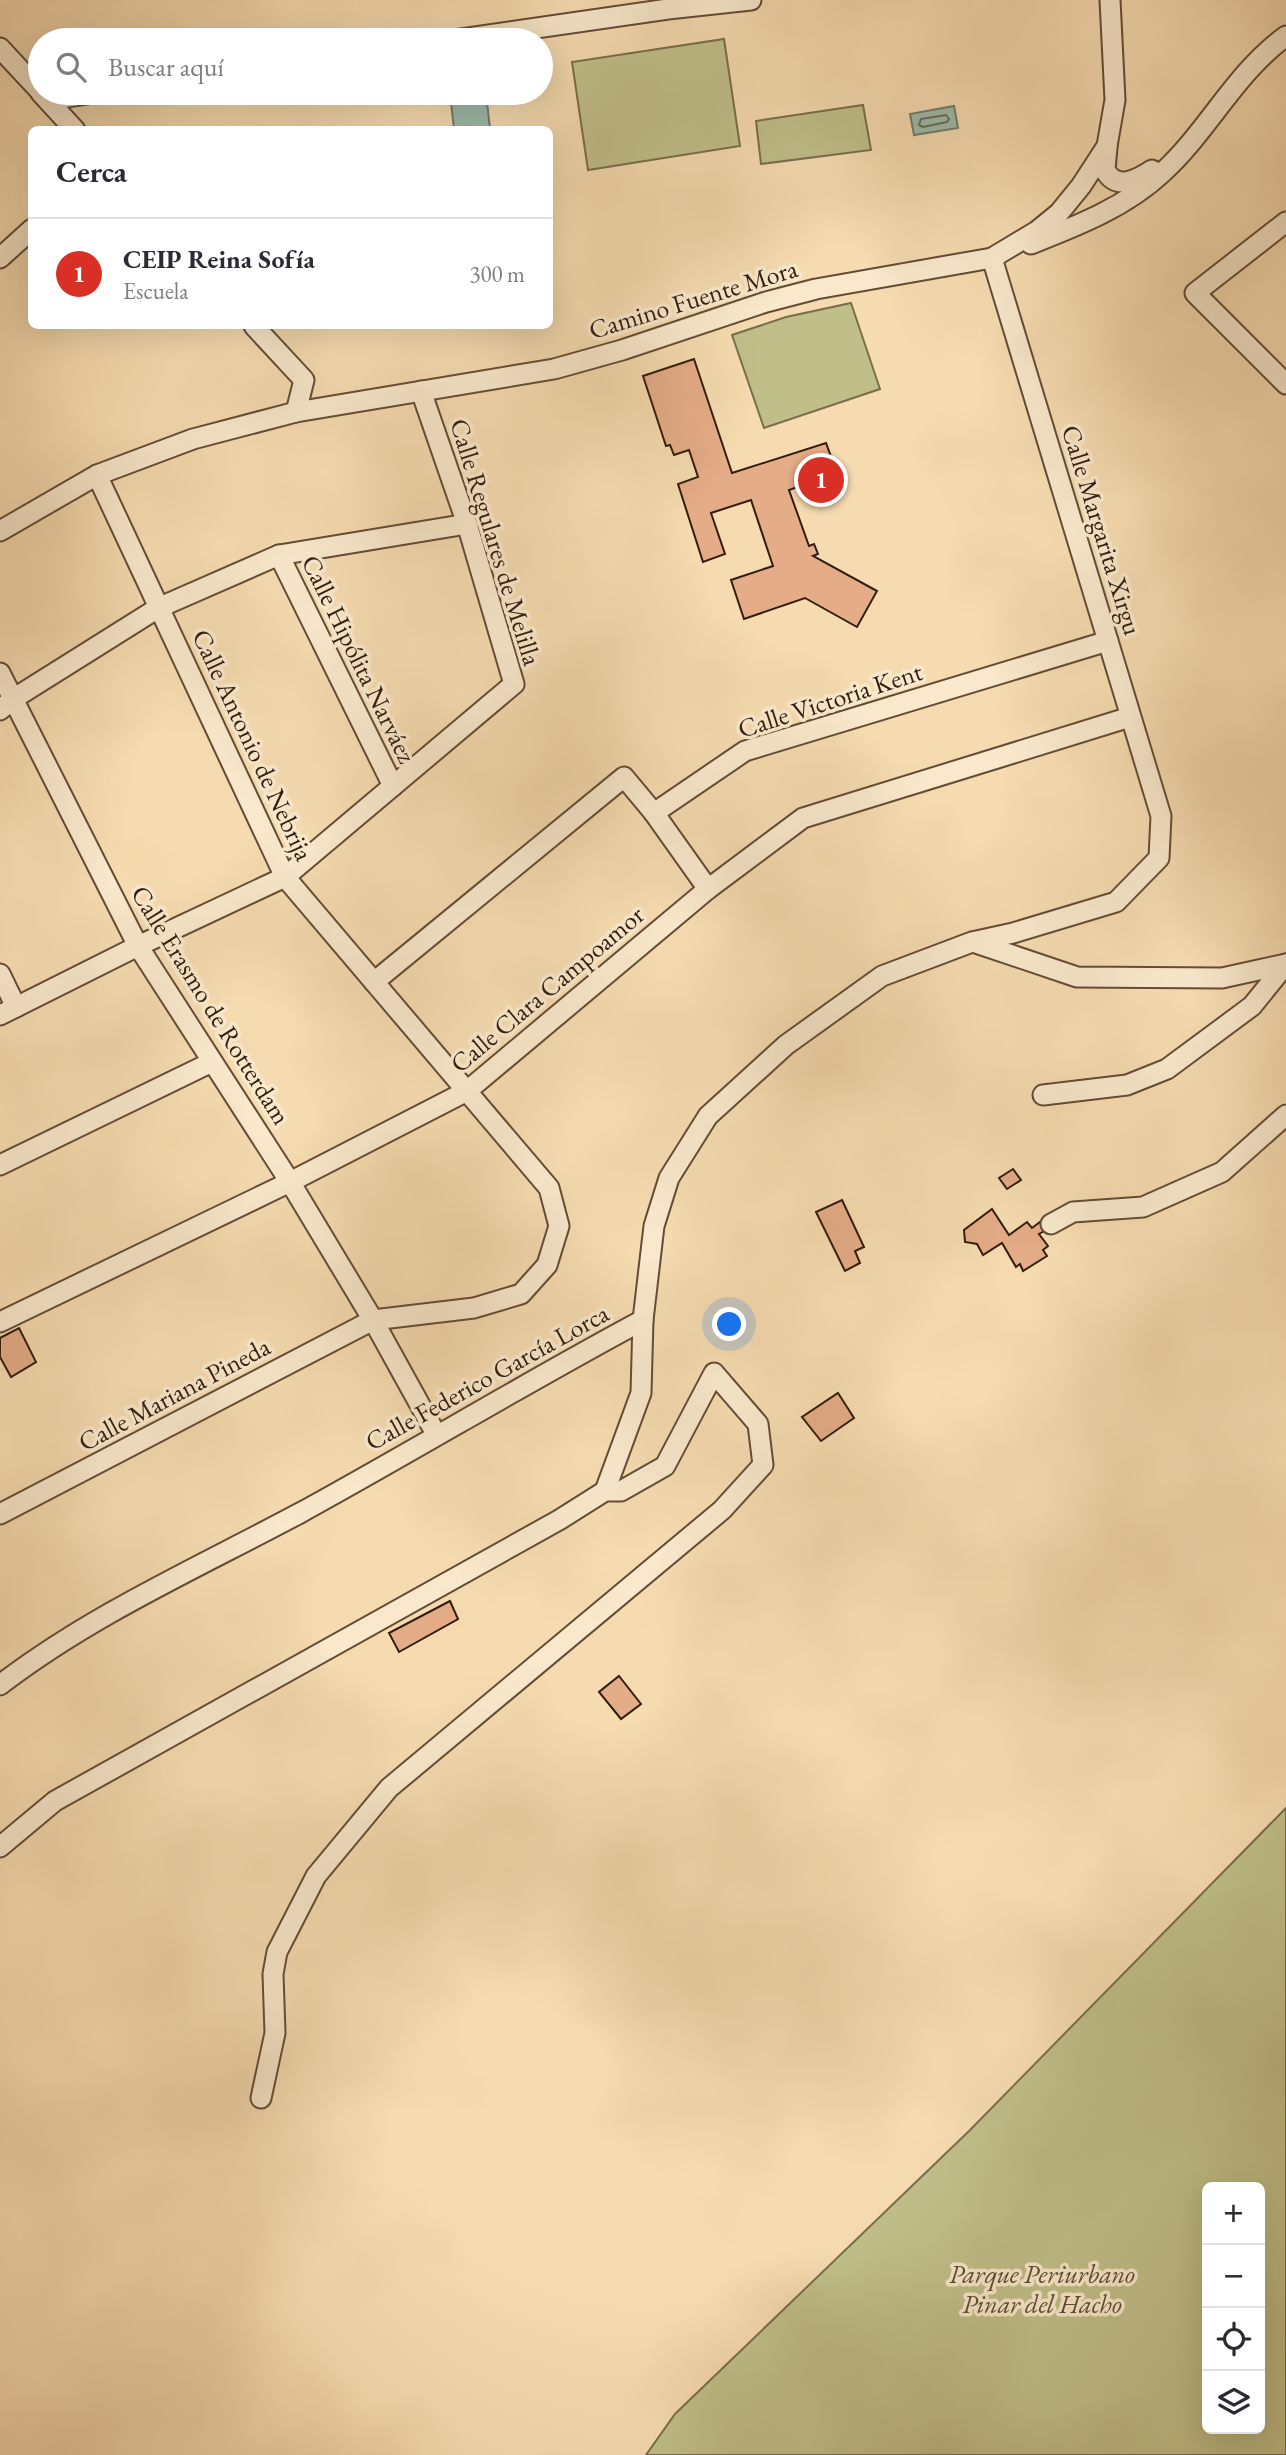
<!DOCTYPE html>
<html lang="es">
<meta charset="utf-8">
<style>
:root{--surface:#fff;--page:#f7f7f7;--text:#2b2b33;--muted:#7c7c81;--line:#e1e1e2;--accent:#d93025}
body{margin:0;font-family:"EB Garamond",serif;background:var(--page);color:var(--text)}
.controls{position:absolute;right:21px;bottom:21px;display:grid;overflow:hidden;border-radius:10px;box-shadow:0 7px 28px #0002}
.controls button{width:63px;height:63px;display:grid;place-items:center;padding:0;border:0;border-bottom:2px solid var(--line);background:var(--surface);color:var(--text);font:35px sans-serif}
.you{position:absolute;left:730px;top:1325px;width:24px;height:24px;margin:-18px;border:5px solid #fff;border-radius:50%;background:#1a73e8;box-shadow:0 0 0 10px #1a73e833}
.badge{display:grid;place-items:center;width:46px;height:46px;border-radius:50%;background:var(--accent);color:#fff;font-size:23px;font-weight:700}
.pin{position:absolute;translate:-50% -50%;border:4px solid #fff;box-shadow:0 2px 7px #0006}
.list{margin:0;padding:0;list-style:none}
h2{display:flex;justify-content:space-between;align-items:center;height:91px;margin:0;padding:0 28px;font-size:30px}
h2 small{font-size:23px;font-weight:400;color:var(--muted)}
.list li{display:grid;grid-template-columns:46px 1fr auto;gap:21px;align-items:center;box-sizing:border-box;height:112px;padding:0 28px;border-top:2px solid var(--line)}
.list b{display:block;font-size:26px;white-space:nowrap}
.list p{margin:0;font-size:23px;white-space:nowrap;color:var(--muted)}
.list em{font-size:23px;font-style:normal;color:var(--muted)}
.icon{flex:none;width:38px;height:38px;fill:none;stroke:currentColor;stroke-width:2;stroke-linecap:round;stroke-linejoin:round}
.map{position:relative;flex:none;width:1286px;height:2455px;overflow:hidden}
.search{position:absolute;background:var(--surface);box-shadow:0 7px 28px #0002;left:28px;top:28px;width:525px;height:77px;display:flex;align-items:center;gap:18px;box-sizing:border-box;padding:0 24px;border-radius:38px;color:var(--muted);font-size:26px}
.panel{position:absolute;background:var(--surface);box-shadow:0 7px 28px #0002;left:28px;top:126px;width:525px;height:203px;border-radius:10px}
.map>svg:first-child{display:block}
.green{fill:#c0bf89;stroke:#796e4c;stroke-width:2;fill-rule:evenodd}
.water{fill:#9dbbab;stroke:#727c6c;stroke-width:2}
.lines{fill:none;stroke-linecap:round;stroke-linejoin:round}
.shore{stroke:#686c5c;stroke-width:2}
.building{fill:#e4ac87;stroke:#321d0e;stroke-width:2}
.minor-casing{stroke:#634c36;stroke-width:23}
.minor{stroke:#f9e8cc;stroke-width:19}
.labels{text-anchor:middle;stroke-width:7;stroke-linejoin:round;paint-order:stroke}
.street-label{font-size:26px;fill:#321d0e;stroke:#f9e8cc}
.park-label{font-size:26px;font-style:italic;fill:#5d4e33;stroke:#f9e8cc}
</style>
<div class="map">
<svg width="1286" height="2455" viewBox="0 0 1286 2455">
<rect width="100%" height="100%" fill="#f6dbb0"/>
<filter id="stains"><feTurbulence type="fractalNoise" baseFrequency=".00286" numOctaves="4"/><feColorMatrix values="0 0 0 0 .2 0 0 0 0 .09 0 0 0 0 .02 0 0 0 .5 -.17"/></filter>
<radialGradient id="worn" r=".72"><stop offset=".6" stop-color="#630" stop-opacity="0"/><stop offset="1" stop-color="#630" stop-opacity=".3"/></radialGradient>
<g class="green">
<path d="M724,39L740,146L588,170L572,62Z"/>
<path d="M863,105L871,150L761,164L756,121Z"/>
<path d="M851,303L880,389L764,428L732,335L786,317Z"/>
<path d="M1286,1808V2455H646L675,2414L969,2131ZM1260,2187V2429H1207V2187Z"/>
</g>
<g class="water">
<path d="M450,93H486L490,129H454Z"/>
<path d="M954,106L958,128L914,135L910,114Z"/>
</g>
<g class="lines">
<path class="shore" d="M946,115L949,119L947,122L923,127L919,125L921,119Z"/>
</g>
<g class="building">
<path d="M694,359L732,473L826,443L837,473L789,490L809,546L814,544L818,554L813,556L877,591L857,627L805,598L744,619L731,580L773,566L751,500L711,513L725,554L703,562L678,484L698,477L689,450L674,455L670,445L666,446L643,376Z"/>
<path d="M1013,1169L1021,1180L1007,1189L999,1178Z"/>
<path d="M842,1200L864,1247L855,1251L860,1263L845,1271L816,1212Z"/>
<path d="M992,1209L1009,1235L1027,1222L1032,1228L1040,1222L1046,1230L1039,1234L1048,1246L1043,1250L1047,1256L1023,1271L1020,1264L1016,1267L1002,1243L983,1255L977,1244L965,1242L964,1230Z"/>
<path d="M19,1328L36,1362L11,1377L0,1357V1338Z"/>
<path d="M838,1393L854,1418L821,1441L802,1417Z"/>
<path d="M450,1601L458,1619L399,1652L389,1633Z"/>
<path d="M619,1676L641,1704L621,1719L599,1692Z"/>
</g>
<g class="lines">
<defs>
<g id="minor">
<path d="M454,40L668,9L751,0"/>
<path d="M0,48L40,91"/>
<path d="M41,93L75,130"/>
<path d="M48,100L94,93"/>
<path d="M1107,147L1105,170C1116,191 1137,180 1152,170"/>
<path d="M1286,222L1195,293L1286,384"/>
<path d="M1031,244C1077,226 1126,207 1163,172C1208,131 1235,73 1286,36"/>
<path d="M0,258L32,229"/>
<path d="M254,326L304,380L296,412"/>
<path d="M97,475L285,877L549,1188L559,1226L547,1265L521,1294L474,1308L373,1320L436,1434"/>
<path d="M0,531L97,475L193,439L296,412L554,369L622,350L766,302L816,289L992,258L1037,231L1059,213L1081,186L1107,146L1115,100L1110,0"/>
<path d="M279,555L393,786"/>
<path d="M0,673L138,946L290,1182L373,1320L0,1514"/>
<path d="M0,710L13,699L158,608L279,555L467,524"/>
<path d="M654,813L708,889"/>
<path d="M973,942L1077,977L1222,978L1286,964"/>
<path d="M0,974L16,1007"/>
<path d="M374,982L624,777L654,813L745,751L1108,641"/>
<path d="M0,1015L138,946L285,877L514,684L467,524L421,391"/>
<path d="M1043,1095L1127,1085L1167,1069L1252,1006L1286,964"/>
<path d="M0,1165L212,1062"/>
<path d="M1051,1224L1073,1212L1143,1207L1222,1172L1286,1115"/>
<path d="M0,1322L290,1182L467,1091L708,889L803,818L1130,717"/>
<path d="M605,1491L641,1393L643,1320L654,1226L669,1178L708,1116L786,1045L882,976L972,942L1013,933L1116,902L1159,858L1161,816L992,258"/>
<path d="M0,1685C91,1615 199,1567 300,1513C415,1450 527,1382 643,1320"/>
<path d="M0,1847L55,1801L559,1520L605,1491H621L665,1466L714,1373L758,1424L763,1465L722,1510L389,1788L316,1876L277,1952L273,1974L275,2033L261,2098"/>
</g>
</defs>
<use href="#minor" class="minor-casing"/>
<use href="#minor" class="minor"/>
</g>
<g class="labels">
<g class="street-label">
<text transform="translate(693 299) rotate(-17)" y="9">Camino Fuente Mora</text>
<text transform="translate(1102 530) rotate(73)" y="9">Calle Margarita Xirgu</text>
<text transform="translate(496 542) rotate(73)" y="9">Calle Regulares de Melilla</text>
<text transform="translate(359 659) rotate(64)" y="9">Calle Hipólita Narváez</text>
<text transform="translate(830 700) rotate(-18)" y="9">Calle Victoria Kent</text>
<text transform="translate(253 745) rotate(65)" y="9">Calle Antonio de Nebrija</text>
<text transform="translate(547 989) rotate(-40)" y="9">Calle Clara Campoamor</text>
<text transform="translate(211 1005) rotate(58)" y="9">Calle Erasmo de Rotterdam</text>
<text transform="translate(487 1377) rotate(-29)" y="9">Calle Federico García Lorca</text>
<text transform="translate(174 1394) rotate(-28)" y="9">Calle Mariana Pineda</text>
</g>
<g class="park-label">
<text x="1042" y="2283">Parque Periurbano<tspan x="1042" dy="30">Pinar del Hacho</tspan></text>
</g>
</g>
<rect width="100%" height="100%" filter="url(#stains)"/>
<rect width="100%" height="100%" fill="url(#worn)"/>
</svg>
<div class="controls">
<button>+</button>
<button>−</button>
<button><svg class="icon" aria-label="locate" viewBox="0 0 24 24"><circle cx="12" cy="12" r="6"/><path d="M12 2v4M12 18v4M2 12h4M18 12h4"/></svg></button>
<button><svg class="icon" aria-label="layers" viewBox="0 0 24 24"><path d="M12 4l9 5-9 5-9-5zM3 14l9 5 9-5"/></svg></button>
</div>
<div class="you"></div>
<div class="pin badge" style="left:821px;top:480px">1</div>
<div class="search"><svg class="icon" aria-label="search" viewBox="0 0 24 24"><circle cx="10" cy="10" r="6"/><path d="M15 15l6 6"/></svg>Buscar aquí</div>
<section class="panel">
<h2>Cerca<small></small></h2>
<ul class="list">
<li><span class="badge">1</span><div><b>CEIP Reina Sofía</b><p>Escuela</p></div><em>300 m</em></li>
</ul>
</section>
</div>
